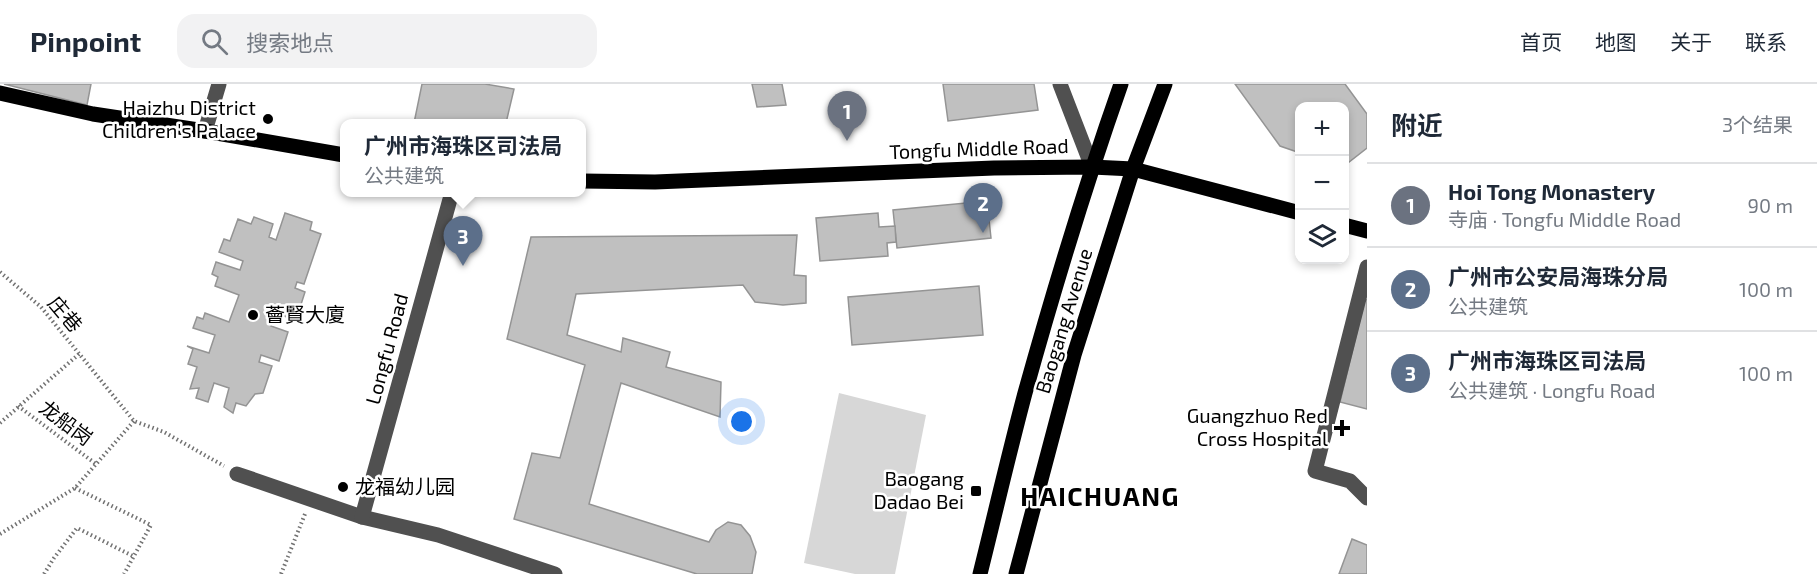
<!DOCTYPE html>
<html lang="zh">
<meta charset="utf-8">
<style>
:root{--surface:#fff;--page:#f2f2f3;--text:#1f2937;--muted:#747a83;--line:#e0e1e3;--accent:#000}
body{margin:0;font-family:"Exo 2","Noto Sans SC",sans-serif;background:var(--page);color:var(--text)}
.controls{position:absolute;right:18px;top:18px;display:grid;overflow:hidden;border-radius:12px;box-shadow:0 3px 9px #0003}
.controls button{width:54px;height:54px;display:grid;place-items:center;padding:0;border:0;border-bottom:2px solid var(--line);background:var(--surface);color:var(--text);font:30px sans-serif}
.you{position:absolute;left:742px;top:338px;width:21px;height:21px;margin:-15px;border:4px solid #fff;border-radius:50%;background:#1a73e8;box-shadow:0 0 0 9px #1a73e833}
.badge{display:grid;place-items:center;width:39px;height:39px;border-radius:50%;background:var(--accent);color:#fff;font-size:20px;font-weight:700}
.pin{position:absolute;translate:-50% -50px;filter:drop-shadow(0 2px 3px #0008)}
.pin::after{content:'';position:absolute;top:32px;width:21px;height:18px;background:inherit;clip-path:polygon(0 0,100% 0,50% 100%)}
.popup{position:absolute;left:340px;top:35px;width:246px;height:78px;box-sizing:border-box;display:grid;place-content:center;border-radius:12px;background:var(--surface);filter:drop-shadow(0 2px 4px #0005);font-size:20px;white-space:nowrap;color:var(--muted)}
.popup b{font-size:22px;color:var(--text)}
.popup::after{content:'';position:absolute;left:50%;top:100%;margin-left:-12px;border:12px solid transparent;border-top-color:var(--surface)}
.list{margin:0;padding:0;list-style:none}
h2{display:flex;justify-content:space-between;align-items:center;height:78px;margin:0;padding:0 24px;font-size:26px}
h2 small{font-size:20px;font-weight:400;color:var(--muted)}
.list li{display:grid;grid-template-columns:39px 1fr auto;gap:18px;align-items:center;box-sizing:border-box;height:84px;padding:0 24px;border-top:2px solid var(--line)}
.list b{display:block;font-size:22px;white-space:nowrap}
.list p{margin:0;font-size:20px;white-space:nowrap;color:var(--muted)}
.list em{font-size:20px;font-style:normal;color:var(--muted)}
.icon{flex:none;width:33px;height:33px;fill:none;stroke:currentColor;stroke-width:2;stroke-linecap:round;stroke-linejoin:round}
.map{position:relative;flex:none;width:1367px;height:490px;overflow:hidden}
header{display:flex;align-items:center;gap:36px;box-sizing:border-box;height:84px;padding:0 30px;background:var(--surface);border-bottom:2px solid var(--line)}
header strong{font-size:28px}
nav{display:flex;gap:33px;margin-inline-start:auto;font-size:21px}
.search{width:420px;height:54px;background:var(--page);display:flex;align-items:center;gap:15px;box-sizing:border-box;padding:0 21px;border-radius:18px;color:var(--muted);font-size:22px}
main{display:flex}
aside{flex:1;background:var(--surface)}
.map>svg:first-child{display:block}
.green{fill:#d7d7d7}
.building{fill:#c0c0c0;stroke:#949494;stroke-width:1.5}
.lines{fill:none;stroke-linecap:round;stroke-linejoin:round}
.path{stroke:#727272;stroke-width:4;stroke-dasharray:1.5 3;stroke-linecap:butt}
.minor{stroke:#505050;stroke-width:15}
.major{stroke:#000;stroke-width:15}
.poi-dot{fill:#000;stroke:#fff;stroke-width:2}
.labels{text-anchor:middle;stroke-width:5;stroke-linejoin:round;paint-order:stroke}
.poi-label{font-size:20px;fill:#000;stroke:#fff;text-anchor:end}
.street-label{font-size:20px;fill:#000;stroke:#fff}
.district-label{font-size:26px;font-weight:bold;letter-spacing:1.5px;fill:#000;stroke:#fff}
</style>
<header>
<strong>Pinpoint</strong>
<div class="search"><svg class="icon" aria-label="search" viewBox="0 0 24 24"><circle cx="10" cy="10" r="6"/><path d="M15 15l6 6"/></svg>搜索地点</div>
<nav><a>首页</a><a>地图</a><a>关于</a><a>联系</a></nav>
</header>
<main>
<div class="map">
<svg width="1367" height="490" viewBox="0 0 1367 490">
<rect width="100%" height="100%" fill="#fff"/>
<path class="green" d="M839,309L926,331L895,490H855L804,479Z"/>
<g class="building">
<path d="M4,0H91L87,21Z"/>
<path d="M422,0H485L514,5L506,39H414Z"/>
<path d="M752,0H782L786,21L757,23Z"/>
<path d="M943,0H1034L1038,26L948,37Z"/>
<path d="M1235,0H1345L1367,30V64L1344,82V22H1300V69L1280,62Z"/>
<path d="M987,117L991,154L897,164L893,126Z"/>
<path d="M285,129L312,138L310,146L321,150L304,200L297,198L295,204L305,208L296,236L275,229L271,242L288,248L279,277L261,271L259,278L272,282L263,309L255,310L246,322L236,319L233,329L224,323L229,304L214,299L208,318L196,314L199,304L190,305L197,283L188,280L193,265L187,262L209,269L215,251L193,244L197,233L203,235L205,229L229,238L239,211L215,202L218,193L212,190L216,178L240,186L243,177L219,168L224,155L230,157L238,135L251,140L254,133L273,140L269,153L276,156Z"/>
<path d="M878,129L879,143L895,142L896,158L887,159L888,172L820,177L816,134Z"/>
<path d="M797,151L794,191L806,192V219L783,221L755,218L743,201L576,210L567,251L621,268L623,254L670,268L666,283L721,298L720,333L621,299L589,420L709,458L716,446L728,438L741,441L750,452L756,468L752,490H697L514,435L532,369L560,374L585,281L507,255L531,153Z"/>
<path d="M979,202L983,251L852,261L848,213Z"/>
<path d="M1365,215L1367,216V325L1340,318Z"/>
<path d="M1352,455L1367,461V490H1339Z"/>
</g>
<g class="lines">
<g class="path">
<path d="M0,188L41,223L134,337L164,348L224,382"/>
<path d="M18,322L96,380"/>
<path d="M0,339L79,270"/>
<path d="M75,404L151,441L124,490"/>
<path d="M0,450L75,404L134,337"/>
<path d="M44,490L54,474L77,444L133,472"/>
<path d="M281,490L305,430"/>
</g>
<g class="minor">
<path d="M1060,0L1092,83"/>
<path d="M205,47L219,0"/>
<path d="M1367,183L1315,387L1350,397L1367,414"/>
<path d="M237,390L362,433L438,451L555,490"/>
<path d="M362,433L452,108"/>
</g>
<g class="major">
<path d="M0,9L93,30L205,47L344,71"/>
<path d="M582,97L655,98L994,84L1092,83L1133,85L1300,129"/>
<path d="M1344,141L1367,147"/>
<path d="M980,490C995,430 1009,369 1025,309C1054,205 1085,102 1121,0"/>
<path d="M1016,490L1074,271L1133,85L1165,0"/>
</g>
</g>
<g class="poi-dot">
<circle cx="268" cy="35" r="6"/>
<circle cx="253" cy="231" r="6"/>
<path d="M1339 335h6v6h6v6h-6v6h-6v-6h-6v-6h6z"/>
<circle cx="343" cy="403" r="6"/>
<rect x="970" y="401" width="12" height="12" rx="3"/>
</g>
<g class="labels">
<g class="poi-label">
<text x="256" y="31">Haizhu District<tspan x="256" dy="23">Children's Palace</tspan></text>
<text x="265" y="238" text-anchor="start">薈賢大廈</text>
<text x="1328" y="339">Guangzhuo Red<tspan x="1328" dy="23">Cross Hospital</tspan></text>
<text x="964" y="402">Baogang<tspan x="964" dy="23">Dadao Bei</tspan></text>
<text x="355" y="410" text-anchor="start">龙福幼儿园</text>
</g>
<g class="street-label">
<text transform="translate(979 65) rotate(-2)" y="7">Tongfu Middle Road</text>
<text transform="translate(65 230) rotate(50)" y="7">庄巷</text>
<text transform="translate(1064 237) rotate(-73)" y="7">Baogang Avenue</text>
<text transform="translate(387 265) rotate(-75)" y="7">Longfu Road</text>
<text transform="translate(66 339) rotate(37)" y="7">龙船岗</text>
</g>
<g class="district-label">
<text x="1100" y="422">HAICHUANG</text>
</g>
</g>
</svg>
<div class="controls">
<button>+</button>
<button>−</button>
<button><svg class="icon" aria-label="layers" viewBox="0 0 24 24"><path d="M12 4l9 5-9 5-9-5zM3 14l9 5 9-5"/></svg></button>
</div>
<div class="you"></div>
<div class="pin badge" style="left:847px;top:57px;background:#6b7280">1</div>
<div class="pin badge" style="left:983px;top:149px;background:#5c6f8a">2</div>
<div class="pin badge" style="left:463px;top:182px;background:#5c6f8a">3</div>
<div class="popup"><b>广州市海珠区司法局</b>公共建筑</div>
</div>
<aside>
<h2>附近<small>3个结果</small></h2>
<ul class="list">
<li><span class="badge" style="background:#6b7280">1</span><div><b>Hoi Tong Monastery</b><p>寺庙 · Tongfu Middle Road</p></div><em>90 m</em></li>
<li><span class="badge" style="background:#5c6f8a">2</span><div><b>广州市公安局海珠分局</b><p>公共建筑</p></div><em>100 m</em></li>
<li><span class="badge" style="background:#5c6f8a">3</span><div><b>广州市海珠区司法局</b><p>公共建筑 · Longfu Road</p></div><em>100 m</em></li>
</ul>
</aside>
</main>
